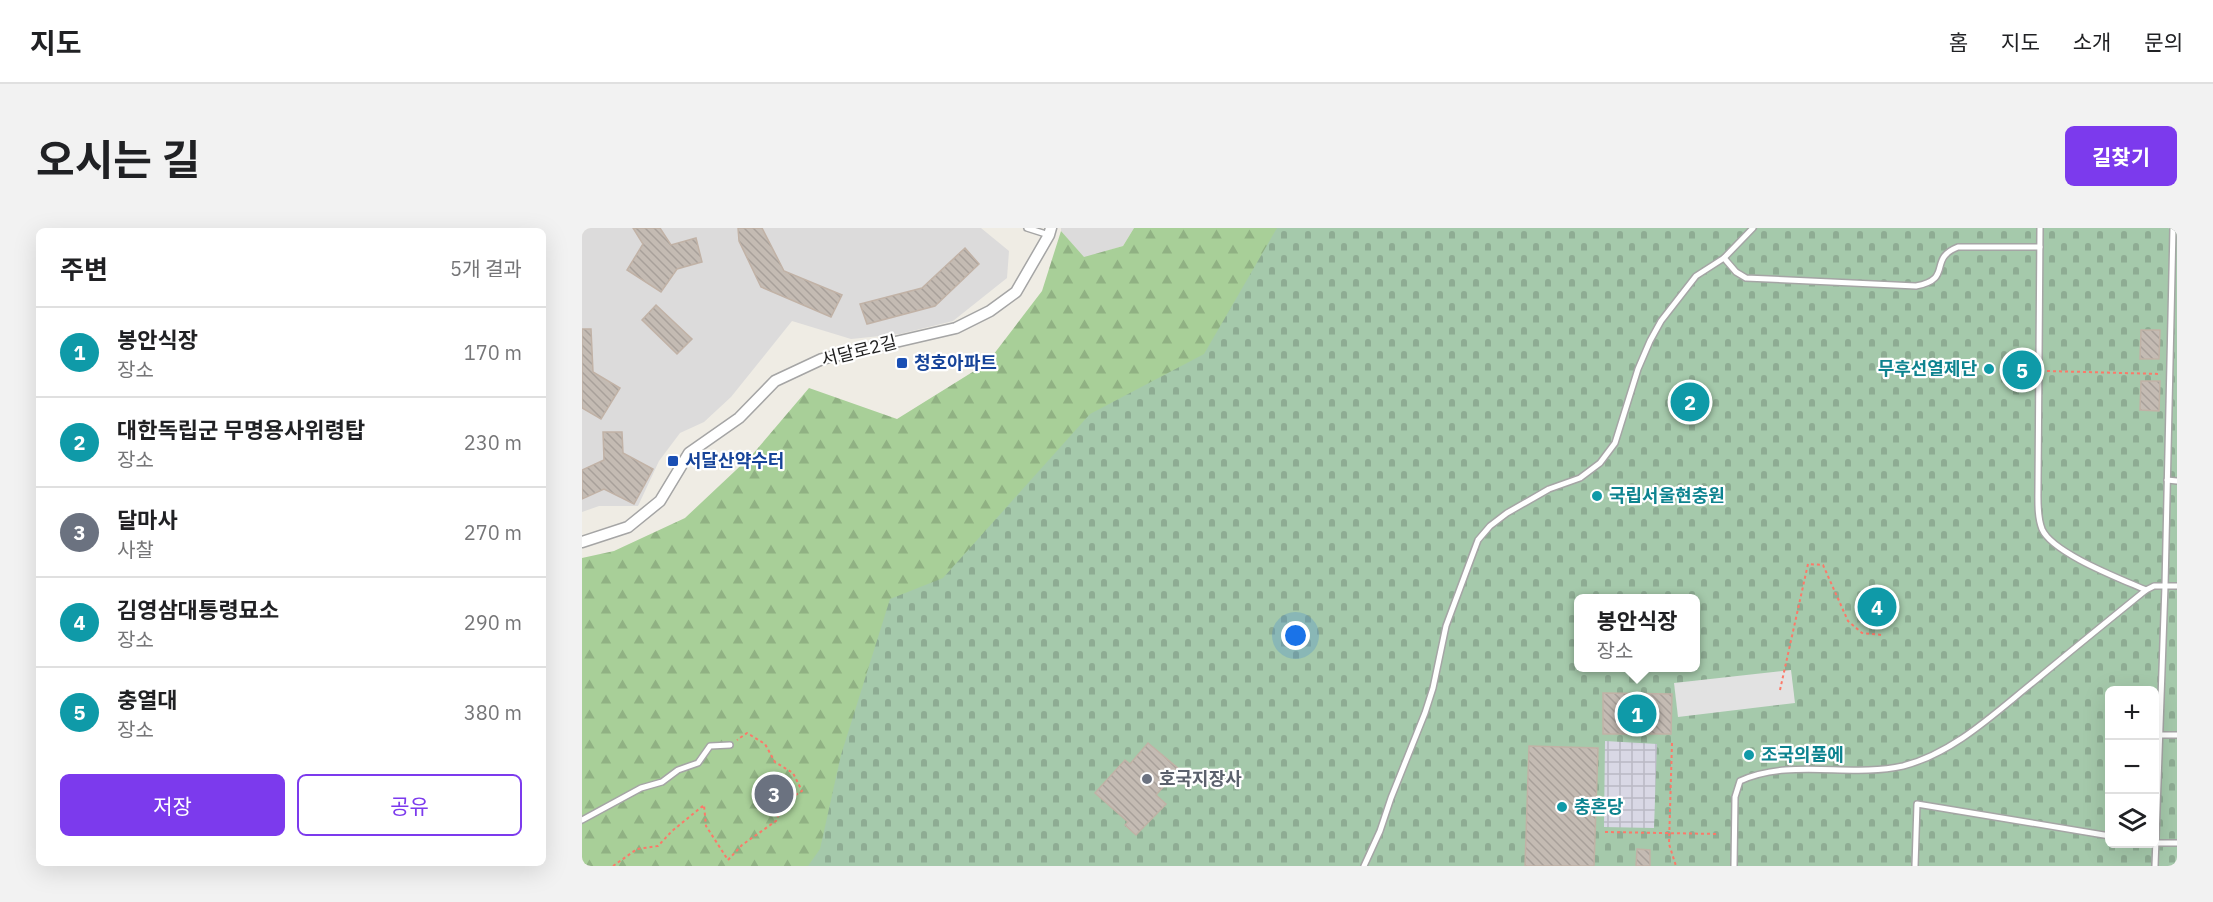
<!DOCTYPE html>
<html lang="ko">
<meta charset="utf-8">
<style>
:root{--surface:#fff;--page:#f2f2f2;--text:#202124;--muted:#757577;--line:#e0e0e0;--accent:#7c3aed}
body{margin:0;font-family:"IBM Plex Sans","Noto Sans KR",sans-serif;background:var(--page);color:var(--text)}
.controls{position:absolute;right:18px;bottom:18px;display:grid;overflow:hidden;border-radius:9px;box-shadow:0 6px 24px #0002}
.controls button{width:54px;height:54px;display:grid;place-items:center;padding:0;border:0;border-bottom:2px solid var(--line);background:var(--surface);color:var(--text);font:30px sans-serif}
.you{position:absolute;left:714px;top:408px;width:21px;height:21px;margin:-15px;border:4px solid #fff;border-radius:50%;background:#1a73e8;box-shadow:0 0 0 9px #1a73e833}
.badge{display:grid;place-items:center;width:39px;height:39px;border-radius:50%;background:var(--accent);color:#fff;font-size:20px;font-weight:700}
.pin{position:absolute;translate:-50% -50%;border:3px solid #fff;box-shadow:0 2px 6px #0006}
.popup{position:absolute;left:992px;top:366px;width:126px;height:78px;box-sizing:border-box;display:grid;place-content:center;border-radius:9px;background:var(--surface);filter:drop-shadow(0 2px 4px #0005);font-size:20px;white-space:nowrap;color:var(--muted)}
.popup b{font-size:22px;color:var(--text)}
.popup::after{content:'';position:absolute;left:50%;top:100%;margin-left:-12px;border:12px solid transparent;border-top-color:var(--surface)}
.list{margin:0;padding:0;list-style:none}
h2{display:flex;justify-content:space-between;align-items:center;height:78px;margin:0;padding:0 24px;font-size:26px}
h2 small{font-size:20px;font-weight:400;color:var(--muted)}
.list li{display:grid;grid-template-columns:39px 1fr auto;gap:18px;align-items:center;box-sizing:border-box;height:90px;padding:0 24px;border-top:2px solid var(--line)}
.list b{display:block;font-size:22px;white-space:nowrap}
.list p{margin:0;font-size:20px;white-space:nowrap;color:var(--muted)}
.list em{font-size:20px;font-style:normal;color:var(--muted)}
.actions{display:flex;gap:12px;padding:18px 24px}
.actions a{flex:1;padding:14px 0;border:2px solid var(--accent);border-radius:9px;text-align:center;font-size:21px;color:var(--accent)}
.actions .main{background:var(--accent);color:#fff}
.icon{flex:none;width:33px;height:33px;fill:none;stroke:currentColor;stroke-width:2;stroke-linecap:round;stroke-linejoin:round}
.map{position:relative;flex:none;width:1595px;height:638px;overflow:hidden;border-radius:9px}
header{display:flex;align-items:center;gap:36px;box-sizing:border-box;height:84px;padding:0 30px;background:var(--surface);border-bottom:2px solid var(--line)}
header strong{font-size:28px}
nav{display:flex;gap:33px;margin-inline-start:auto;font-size:21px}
.intro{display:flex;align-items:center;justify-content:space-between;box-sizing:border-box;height:144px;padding:0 36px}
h1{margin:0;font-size:42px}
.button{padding:15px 27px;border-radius:9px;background:var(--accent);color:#fff;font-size:21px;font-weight:700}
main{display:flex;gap:36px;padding:0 36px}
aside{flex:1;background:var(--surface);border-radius:9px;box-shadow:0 6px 24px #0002}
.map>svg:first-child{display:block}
.residential{fill:#dcdbdb}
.forest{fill:url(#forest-firs)}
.cemetery{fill:url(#cemetery-stones);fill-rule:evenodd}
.parking{fill:#e2e2e2}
.plaza{fill:url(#plaza-grid)}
.building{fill:url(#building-back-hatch);stroke:#c1b2a6;stroke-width:1.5}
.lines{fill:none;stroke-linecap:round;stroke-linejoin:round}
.service-casing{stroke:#a5a5a5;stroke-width:8}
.minor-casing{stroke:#a5a5a5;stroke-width:13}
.path{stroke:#fc7969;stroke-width:2;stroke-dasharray:3 3;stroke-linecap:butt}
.service{stroke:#fff;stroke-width:5}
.minor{stroke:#fff;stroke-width:10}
.transit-dot{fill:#1a4fb4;stroke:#fff;stroke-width:2}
.culture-dot{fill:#0f9aa8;stroke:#fff;stroke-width:2}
.worship-dot{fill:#6b7280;stroke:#fff;stroke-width:2}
.labels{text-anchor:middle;stroke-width:4.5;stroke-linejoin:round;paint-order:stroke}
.street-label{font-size:18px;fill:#1e1e1e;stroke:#fff}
.transit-label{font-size:18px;font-weight:bold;fill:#164399;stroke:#fff;text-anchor:start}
.culture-label{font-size:18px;font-weight:bold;fill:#0d838f;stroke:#fff;text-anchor:start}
.worship-label{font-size:18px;font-weight:bold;fill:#5b616d;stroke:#fff;text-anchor:start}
</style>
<header>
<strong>지도</strong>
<nav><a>홈</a><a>지도</a><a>소개</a><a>문의</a></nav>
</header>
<div class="intro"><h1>오시는 길</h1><a class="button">길찾기</a></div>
<main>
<aside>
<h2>주변<small>5개 결과</small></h2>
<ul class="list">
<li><span class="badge" style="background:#0f9aa8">1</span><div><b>봉안식장</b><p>장소</p></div><em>170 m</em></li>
<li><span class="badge" style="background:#0f9aa8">2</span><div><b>대한독립군 무명용사위령탑</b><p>장소</p></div><em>230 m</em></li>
<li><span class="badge" style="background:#6b7280">3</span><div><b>달마사</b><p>사찰</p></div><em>270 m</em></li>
<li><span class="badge" style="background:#0f9aa8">4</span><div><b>김영삼대통령묘소</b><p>장소</p></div><em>290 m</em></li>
<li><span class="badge" style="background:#0f9aa8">5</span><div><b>충열대</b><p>장소</p></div><em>380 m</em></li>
</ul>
<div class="actions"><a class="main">저장</a><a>공유</a></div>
</aside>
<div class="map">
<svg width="1595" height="638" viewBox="0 0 1595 638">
<defs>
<pattern id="forest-firs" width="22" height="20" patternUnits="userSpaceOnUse" patternTransform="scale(1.5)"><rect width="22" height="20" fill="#a8cf98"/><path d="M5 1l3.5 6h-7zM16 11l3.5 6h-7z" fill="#90b183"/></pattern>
<pattern id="cemetery-stones" width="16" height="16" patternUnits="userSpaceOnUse" patternTransform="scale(1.5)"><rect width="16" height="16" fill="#a5c9ab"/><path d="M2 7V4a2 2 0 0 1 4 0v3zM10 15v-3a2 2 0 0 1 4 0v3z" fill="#8eac93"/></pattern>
<pattern id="plaza-grid" width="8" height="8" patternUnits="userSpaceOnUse" patternTransform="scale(1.5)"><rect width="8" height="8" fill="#d9d8e5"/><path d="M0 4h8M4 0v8" fill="none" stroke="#bab9c4"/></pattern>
<pattern id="building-back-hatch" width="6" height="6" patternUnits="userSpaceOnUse" patternTransform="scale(1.5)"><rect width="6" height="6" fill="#c4bbb3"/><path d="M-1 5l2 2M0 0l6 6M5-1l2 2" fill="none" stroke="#a8a09a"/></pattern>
</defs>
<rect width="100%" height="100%" fill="#efece4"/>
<g class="residential">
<path d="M0,0H399L427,23L425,50L371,93L318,106L269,111L210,93L149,169L122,194L98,205L77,233L56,278H17L0,284Z"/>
<path d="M479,0H552L541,18L502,30L479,3Z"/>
</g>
<path class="forest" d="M552,0H1100L764,638H0V330L32,323L103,290L170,227L227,160L315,191L405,135L460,63L479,3L502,29L541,18Z"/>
<path class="cemetery" d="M695,0H1595V638H226L238,621L259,527L308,371L361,350L508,186L622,126ZM996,370H1114V440H996ZM1528,463H1572V616H1528Z"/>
<path class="parking" d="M1209,442L1213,475L1096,489L1092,455Z"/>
<path class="plaza" d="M1023,513L1075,516L1072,600L1022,599Z"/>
<g class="building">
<path d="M51,0H78L89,17L114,10L120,34L95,41L79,64L45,42L61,16Z"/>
<path d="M156,0H180L202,43L260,67L249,89L179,59L157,13Z"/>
<path d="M383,20L397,36L353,78L285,96L278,76L340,60Z"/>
<path d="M74,77L110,111L95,126L60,92Z"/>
<path d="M0,101H9L11,144L38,160L19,191L0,180Z"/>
<path d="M1559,102H1578L1577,131H1558Z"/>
<path d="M1559,153H1578L1577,183L1558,182Z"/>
<path d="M21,204H40L41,225L71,241L52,276L22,261L0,271V242L22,232Z"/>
<path d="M1021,465L1090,466L1089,506H1021Z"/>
<path d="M566,515L597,541L574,567L584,576L554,607L543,597L546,594L513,565L543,532L548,536Z"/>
<path d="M947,518L1016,520L1012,638H943Z"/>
<path d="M1055,621L1068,622V638H1054Z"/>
</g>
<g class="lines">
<defs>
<g id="service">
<path d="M445,0L467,7"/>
<path d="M1458,0L1456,260C1456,273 1455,288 1460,301C1470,325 1539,351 1564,362"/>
<path d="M1142,30L1154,44L1164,50L1334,58C1372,51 1345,31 1376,19H1458"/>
<path d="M1585,252L1595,253"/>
<path d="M1577,507H1595"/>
<path d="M0,592L59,560L80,554L96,542L116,535L128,518L148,517"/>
<path d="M1572,615H1595"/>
<path d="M782,638L798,603L809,570L843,485L851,460L864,398L896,312L908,298L925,285L967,261L998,250L1018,235L1033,215L1056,141L1068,113L1079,93L1114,48L1142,30L1171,0"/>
<path d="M1152,638L1153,569L1158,553C1208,530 1268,550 1321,538C1372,525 1414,484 1454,452C1490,422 1527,392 1564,362L1572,358H1595"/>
<path d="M1333,638L1335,576L1528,608"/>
<path d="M1573,638L1583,358L1591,0"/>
</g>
<path id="minor" d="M0,314L46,299L78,273L107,225L157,190L193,153L240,131L374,100L408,83L434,64L467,7L469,0"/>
</defs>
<use href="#service" class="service-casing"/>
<use href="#minor" class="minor-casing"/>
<g class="path">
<path d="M1465,143L1579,146"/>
<path d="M1198,462L1226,336L1241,337L1266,393L1280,405L1300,407"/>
<path d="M1090,515L1087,616L1094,638"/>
<path d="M1023,604L1137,606"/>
<path d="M31,638L55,621L76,618L90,603L122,577L124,598L146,632L160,617L194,593L202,574L220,563L211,545L193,534L183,516L165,505L155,512"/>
</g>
<use href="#service" class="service"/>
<use href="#minor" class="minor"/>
</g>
<g class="transit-dot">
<rect x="314" y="129" width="12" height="12" rx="3"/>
<rect x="85" y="227" width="12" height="12" rx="3"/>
</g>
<g class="culture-dot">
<circle cx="1407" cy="141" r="6"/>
<circle cx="1015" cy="268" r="6"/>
<circle cx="1167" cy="527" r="6"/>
<circle cx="980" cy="579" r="6"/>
</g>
<circle class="worship-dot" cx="565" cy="551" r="6"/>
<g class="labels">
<g class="street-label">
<text transform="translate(277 123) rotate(-14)" y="6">서달로2길</text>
</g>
<g class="transit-label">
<text x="332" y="141">청호아파트</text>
<text x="103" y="239">서달산약수터</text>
</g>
<g class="culture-label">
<text x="1395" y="147" text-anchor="end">무후선열제단</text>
<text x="1027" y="274">국립서울현충원</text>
<text x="1179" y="533">조국의품에</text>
<text x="992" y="585">충혼당</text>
</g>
<g class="worship-label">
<text x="577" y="557">호국지장사</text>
</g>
</g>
</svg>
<div class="controls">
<button>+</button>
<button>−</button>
<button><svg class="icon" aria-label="layers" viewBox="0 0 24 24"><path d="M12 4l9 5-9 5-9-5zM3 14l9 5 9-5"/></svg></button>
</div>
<div class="you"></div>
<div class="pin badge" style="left:1055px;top:486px;background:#0f9aa8">1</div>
<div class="popup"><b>봉안식장</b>장소</div>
<div class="pin badge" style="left:1108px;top:174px;background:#0f9aa8">2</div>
<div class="pin badge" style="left:192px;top:566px;background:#6b7280">3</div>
<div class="pin badge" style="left:1295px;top:379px;background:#0f9aa8">4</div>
<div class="pin badge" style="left:1440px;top:142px;background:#0f9aa8">5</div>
</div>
</main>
